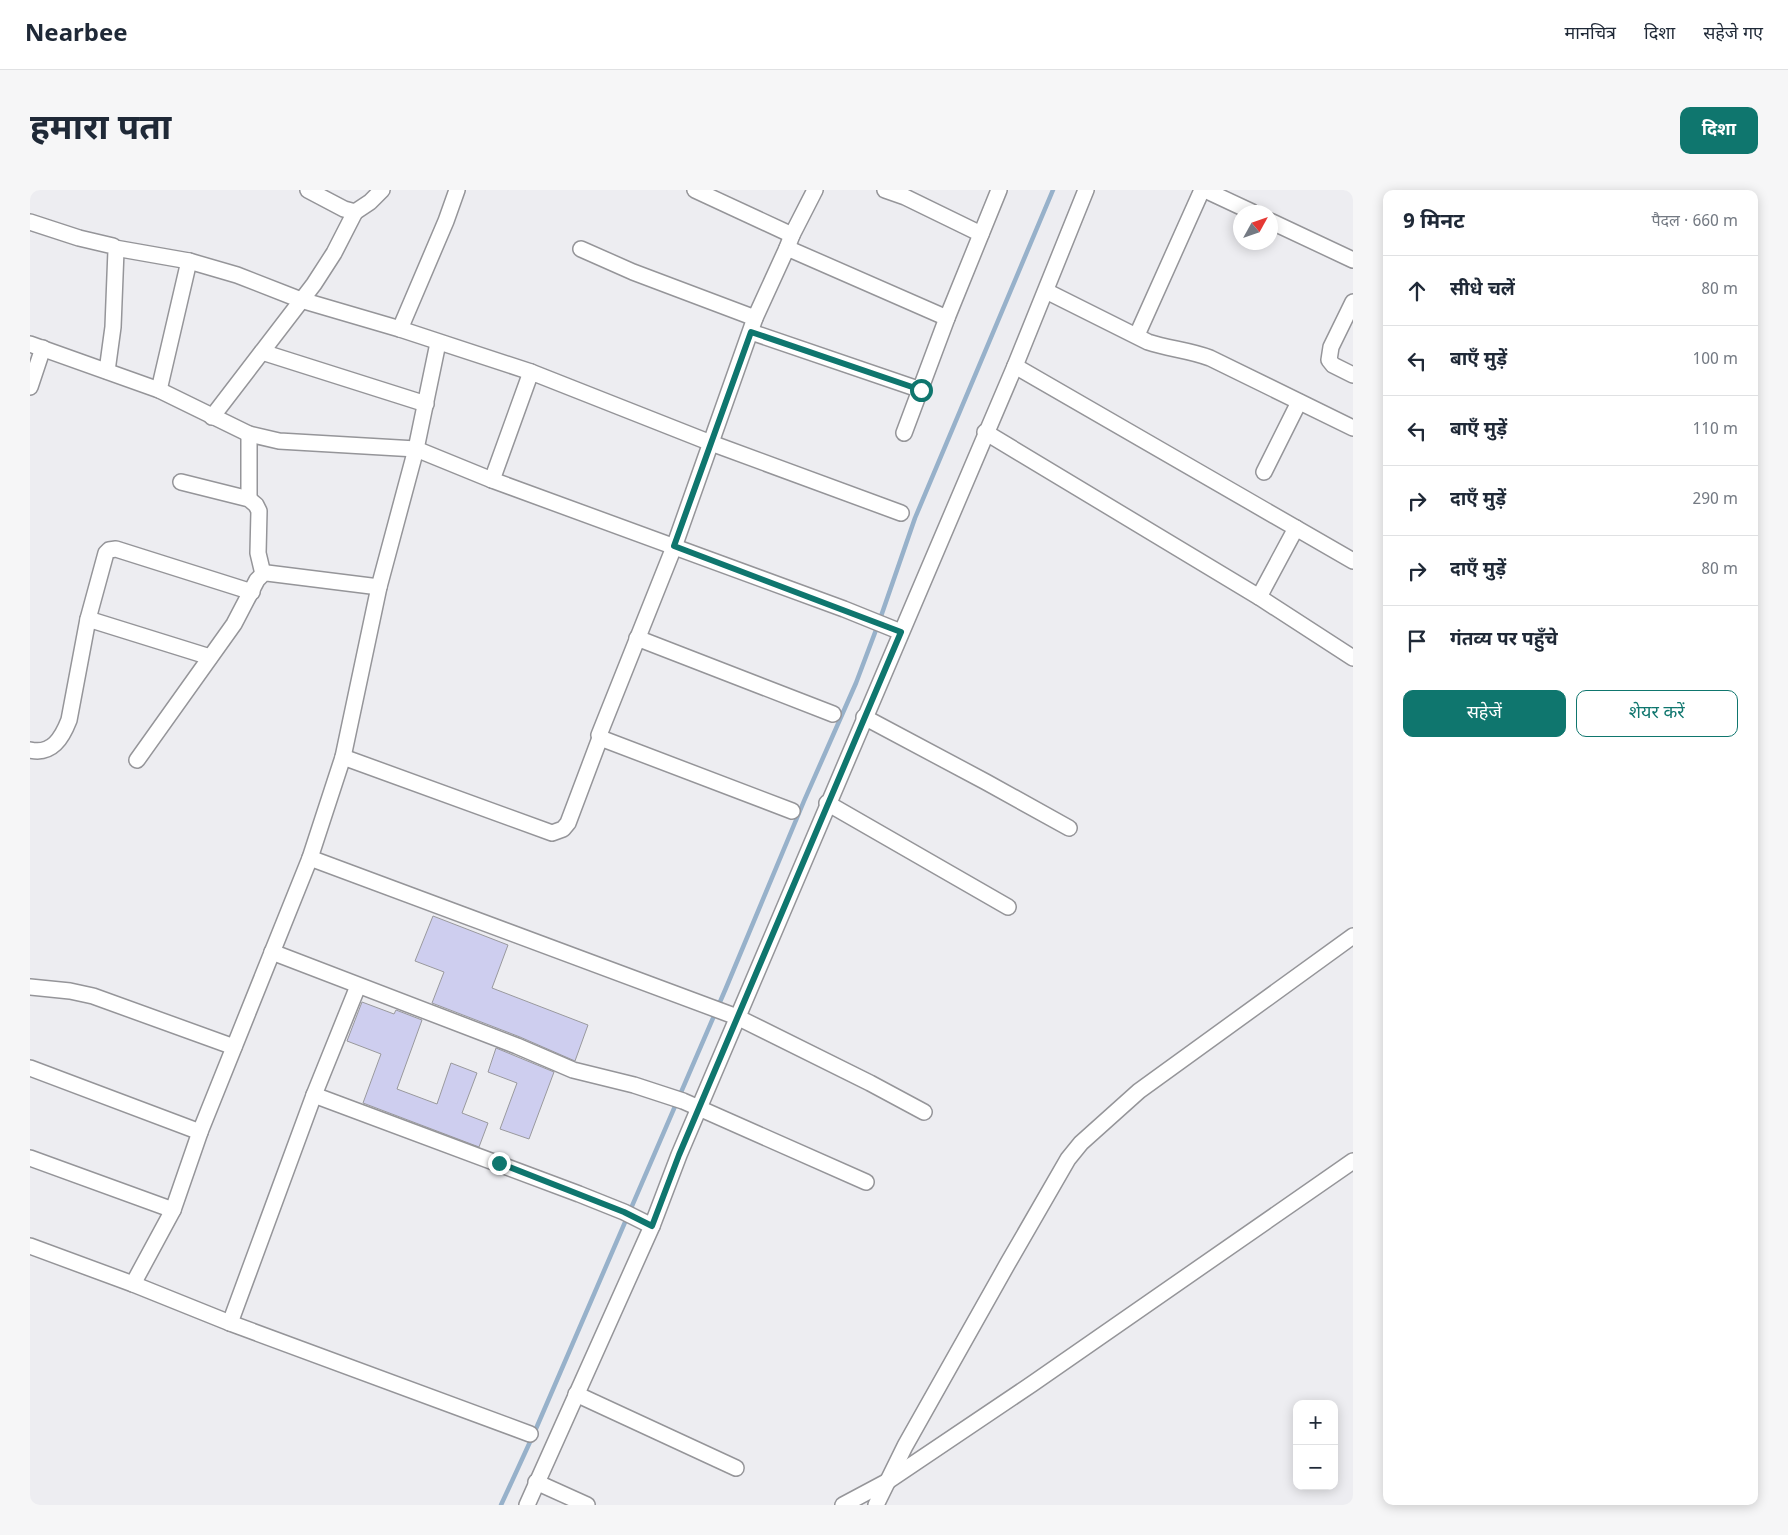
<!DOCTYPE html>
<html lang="hi">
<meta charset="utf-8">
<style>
:root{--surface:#fff;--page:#f6f6f7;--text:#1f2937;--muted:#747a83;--line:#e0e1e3;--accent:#0f766e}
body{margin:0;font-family:Georgia,"Noto Sans Devanagari",serif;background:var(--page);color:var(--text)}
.controls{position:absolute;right:15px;bottom:15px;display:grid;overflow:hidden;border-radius:10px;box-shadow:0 2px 12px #0003}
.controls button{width:45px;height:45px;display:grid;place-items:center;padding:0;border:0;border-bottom:1px solid var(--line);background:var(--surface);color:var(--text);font:25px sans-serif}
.compass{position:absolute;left:1203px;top:15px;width:45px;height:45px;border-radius:50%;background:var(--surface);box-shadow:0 2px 12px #0003;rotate:50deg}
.stop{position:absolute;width:15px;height:15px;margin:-11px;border:4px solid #0f766e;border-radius:50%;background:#fff}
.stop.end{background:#0f766e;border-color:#fff;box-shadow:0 1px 5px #0008}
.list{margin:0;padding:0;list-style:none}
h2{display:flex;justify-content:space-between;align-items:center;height:65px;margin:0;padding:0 20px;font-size:21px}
h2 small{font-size:16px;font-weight:400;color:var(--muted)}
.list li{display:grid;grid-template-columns:32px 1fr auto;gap:15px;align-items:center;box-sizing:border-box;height:70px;padding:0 20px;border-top:1px solid var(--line)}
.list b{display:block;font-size:19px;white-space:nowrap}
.list em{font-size:16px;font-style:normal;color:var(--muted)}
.actions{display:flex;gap:10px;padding:15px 20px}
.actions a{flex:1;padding:11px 0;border:1px solid var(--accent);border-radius:10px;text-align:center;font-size:18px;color:var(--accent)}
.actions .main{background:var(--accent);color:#fff}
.icon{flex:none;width:28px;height:28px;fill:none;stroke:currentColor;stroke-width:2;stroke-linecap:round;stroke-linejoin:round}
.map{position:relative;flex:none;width:1323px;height:1315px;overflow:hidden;border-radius:10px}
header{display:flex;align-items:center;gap:30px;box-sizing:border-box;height:70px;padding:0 25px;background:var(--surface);border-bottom:1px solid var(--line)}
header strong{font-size:24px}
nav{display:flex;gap:28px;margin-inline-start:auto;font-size:18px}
.intro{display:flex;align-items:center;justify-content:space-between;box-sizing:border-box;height:120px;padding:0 30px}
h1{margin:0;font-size:35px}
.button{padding:12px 22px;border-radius:10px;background:var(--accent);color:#fff;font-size:18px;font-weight:700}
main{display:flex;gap:30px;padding:0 30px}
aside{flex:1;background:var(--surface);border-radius:10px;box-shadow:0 2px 12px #0003}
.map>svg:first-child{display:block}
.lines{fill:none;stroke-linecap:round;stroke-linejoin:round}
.stream{stroke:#97b1ca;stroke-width:4.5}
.building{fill:#ceceef;stroke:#99999d}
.minor-casing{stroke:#959599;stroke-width:18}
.minor{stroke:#fff;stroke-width:15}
.route{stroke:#0f766e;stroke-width:6}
</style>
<header>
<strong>Nearbee</strong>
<nav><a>मानचित्र</a><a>दिशा</a><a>सहेजे गए</a></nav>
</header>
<div class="intro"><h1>हमारा पता</h1><a class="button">दिशा</a></div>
<main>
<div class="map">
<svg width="1323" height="1315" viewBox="0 0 1323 1315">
<rect width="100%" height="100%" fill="#ededf1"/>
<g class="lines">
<path class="stream" d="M471,1315L505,1241L696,798L774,611L826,493L849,432L885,328L1023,0"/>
</g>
<g class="building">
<path d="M403,726L478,755L462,798L558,835L545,871L490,847L402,813L414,782L385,771Z"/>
<path d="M332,812L364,824L366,820L392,830L367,899L407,914L421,873L447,883L432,923L458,933L449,957L333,913L351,864L317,851Z"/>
<path d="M466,858L524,882L499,949L470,939L487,893L458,882Z"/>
</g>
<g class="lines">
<defs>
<g id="minor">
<path d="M278,0L314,19L325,22L340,12L352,0"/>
<path d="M665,0L762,45"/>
<path d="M855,0L875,7L951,44"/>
<path d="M1175,0L1222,22"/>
<path d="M1240,31L1323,70"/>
<path d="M0,32L49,48L83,56L86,60L83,137L77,181"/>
<path d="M85,58L159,71L207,85L271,110L370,139L501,182"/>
<path d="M757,58L917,128"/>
<path d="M551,59L603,82L725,128"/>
<path d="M1016,101L1118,152C1139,159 1159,160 1180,168L1323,238"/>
<path d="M1323,112L1301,157L1299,170L1303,175L1323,185"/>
<path d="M370,139L416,31L427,0"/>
<path d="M721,142L891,200"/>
<path d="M1107,145L1172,0"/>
<path d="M0,154L129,200L219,244L249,251L386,259L408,153"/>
<path d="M232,162L396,214"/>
<path d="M985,176L1323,371"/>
<path d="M0,197L13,158"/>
<path d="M129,200L159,71"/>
<path d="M182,227L284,94L304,63L325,22"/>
<path d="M955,242L1229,407"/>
<path d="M874,243L917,128L969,0"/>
<path d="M1234,282L1269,212"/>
<path d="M462,290L501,182L681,253L871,323"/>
<path d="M151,292L219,309L226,315L229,321L228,363L233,384"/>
<path d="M219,309V244"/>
<path d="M1266,338L1229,407L1323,468"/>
<path d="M58,429L180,467"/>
<path d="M607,448L803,524"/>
<path d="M834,527L956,592L1039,638"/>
<path d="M0,560C22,565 32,548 39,530L58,429L76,363L79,360L86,359L222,402"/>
<path d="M313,567L522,643L533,639L538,633L570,548"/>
<path d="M107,570L204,434L227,390L233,384L237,383L349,397"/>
<path d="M797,613L978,717"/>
<path d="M762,621L573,549L569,545L644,357L725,128L757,58L762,45L785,0"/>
<path d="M280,668L707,827L840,893L894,922"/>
<path d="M242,762L487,856L543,880L604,895L653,911L836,992"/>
<path d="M0,797L40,801L63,806L204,857"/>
<path d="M0,878L170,942"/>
<path d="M284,905L549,1004L594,1022L622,1036"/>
<path d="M0,968L143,1020"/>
<path d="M0,1056L103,1094L200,1133L500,1244"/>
<path d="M103,1094L143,1020L170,942L280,668L313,567L349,397L386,259L462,290L814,419L871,442"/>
<path d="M200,1133L284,905L328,796"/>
<path d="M546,1204L706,1278"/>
<path d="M506,1292L557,1315"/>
<path d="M497,1315L622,1036L649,965L985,176L1056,0"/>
<path d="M813,1315L858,1291L1002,1194L1323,971"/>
<path d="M846,1315L875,1256L978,1073L1038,969L1051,953L1109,901L1323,746"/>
</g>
</defs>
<use href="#minor" class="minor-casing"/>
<use href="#minor" class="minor"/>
</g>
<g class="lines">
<path class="route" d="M469,973L594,1022L622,1036L649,965L871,442L644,356L721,142L891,200"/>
</g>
</svg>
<div class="controls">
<button>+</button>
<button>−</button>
</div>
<svg class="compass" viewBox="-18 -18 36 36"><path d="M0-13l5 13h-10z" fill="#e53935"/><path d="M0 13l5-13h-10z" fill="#747a83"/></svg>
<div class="stop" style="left:891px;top:200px"></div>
<div class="stop end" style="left:469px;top:973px"></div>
</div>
<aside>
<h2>9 मिनट<small>पैदल · 660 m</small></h2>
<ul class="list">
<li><svg class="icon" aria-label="ahead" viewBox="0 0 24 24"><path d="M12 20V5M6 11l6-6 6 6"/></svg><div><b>सीधे चलें</b></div><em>80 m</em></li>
<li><svg class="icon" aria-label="left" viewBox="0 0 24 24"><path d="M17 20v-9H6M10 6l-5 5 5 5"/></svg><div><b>बाएँ मुड़ें</b></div><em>100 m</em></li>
<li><svg class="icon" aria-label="left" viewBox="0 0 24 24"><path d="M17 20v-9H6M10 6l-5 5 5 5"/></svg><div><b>बाएँ मुड़ें</b></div><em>110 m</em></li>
<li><svg class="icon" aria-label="right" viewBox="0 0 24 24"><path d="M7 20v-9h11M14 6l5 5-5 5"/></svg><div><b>दाएँ मुड़ें</b></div><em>290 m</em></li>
<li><svg class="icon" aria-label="right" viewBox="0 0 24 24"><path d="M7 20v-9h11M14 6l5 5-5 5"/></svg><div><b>दाएँ मुड़ें</b></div><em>80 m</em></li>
<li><svg class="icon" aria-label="arrive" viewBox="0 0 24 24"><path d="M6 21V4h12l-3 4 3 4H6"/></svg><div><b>गंतव्य पर पहुँचे</b></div></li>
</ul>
<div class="actions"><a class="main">सहेजें</a><a>शेयर करें</a></div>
</aside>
</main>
